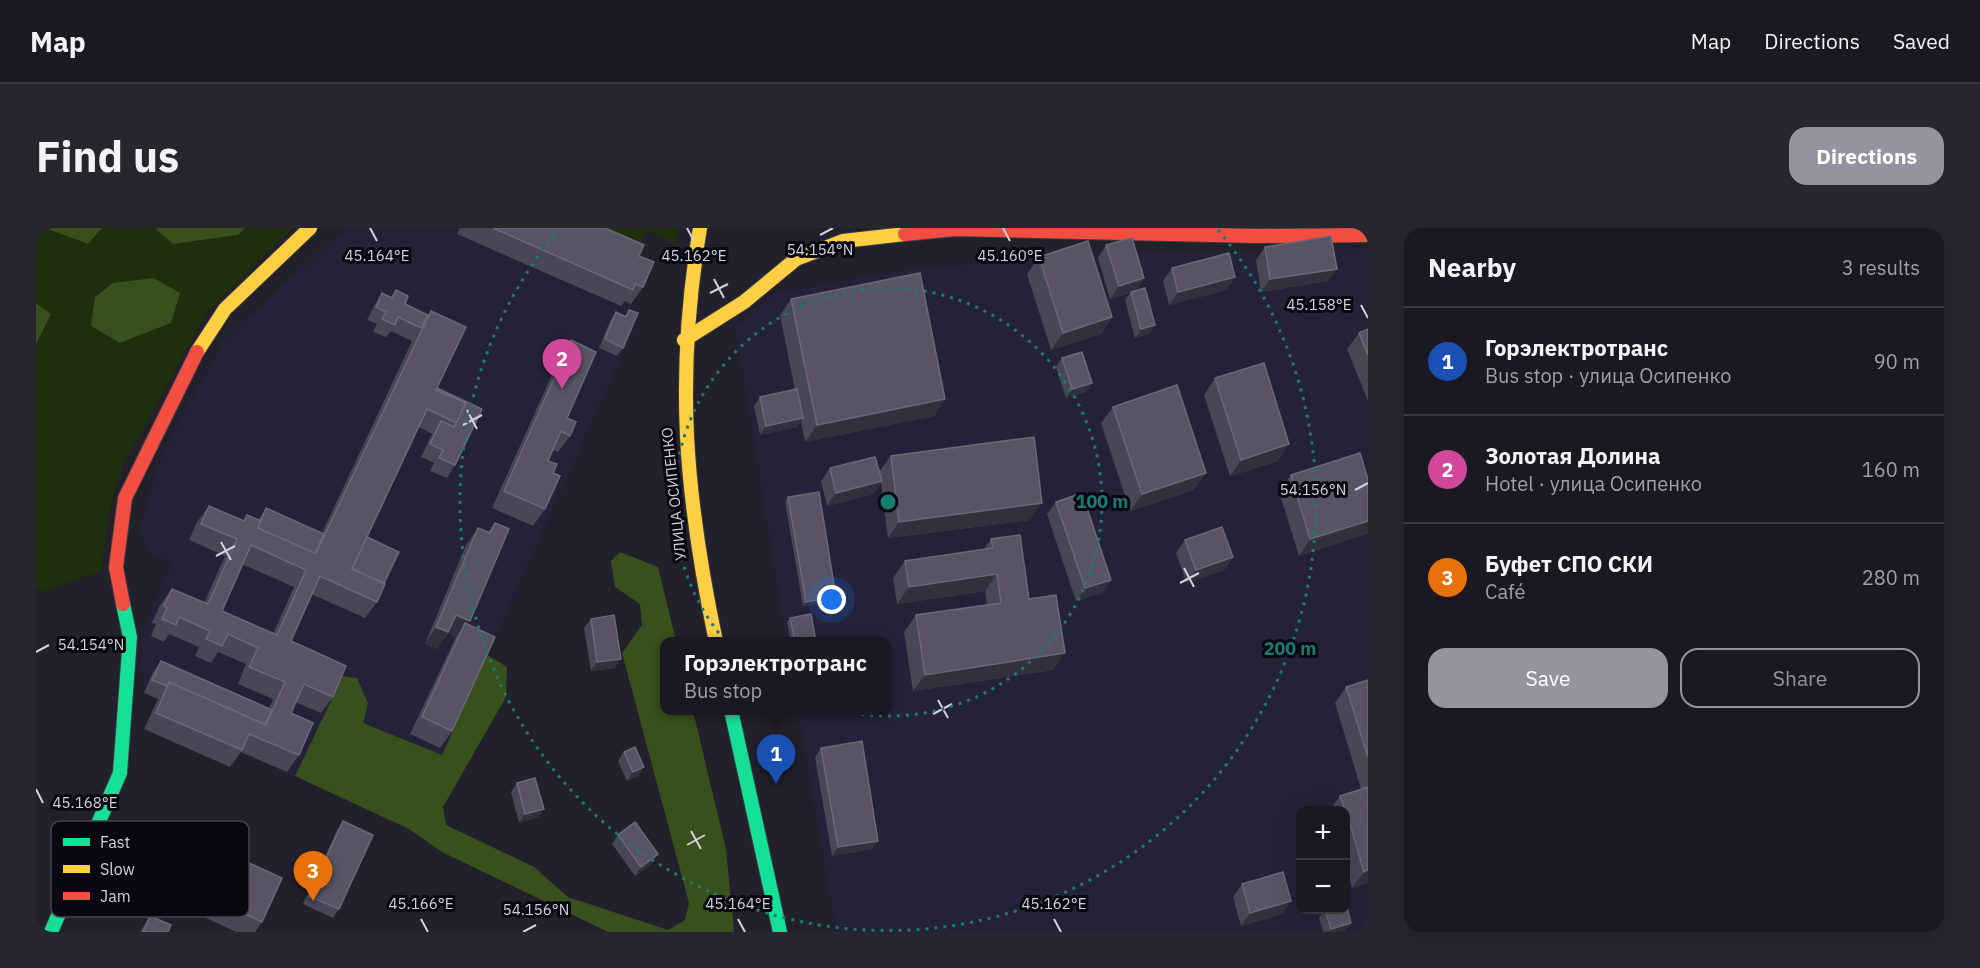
<!DOCTYPE html>
<meta charset="utf-8">
<style>
:root{--surface:#1a1820;--page:#27252d;--text:#f1f3f6;--muted:#9fa0a5;--line:#38373e;--accent:#95939f}
body{margin:0;font-family:"IBM Plex Sans",sans-serif;background:var(--page);color:var(--text)}
.controls{position:absolute;right:18px;bottom:18px;display:grid;overflow:hidden;border-radius:12px;box-shadow:0 6px 24px #0002}
.controls button{width:54px;height:54px;display:grid;place-items:center;padding:0;border:0;border-bottom:2px solid var(--line);background:var(--surface);color:var(--text);font:30px sans-serif}
.you{position:absolute;left:796px;top:372px;width:21px;height:21px;margin:-15px;border:4px solid #fff;border-radius:50%;background:#1a73e8;box-shadow:0 0 0 9px #1a73e833}
.badge{display:grid;place-items:center;width:39px;height:39px;border-radius:50%;background:var(--accent);color:#fff;font-size:20px;font-weight:700}
.pin{position:absolute;translate:-50% -50px;filter:drop-shadow(0 2px 3px #0008)}
.pin::after{content:'';position:absolute;top:32px;width:21px;height:18px;background:inherit;clip-path:polygon(0 0,100% 0,50% 100%)}
.popup{position:absolute;left:624px;top:409px;width:231px;height:78px;box-sizing:border-box;display:grid;place-content:center;border-radius:12px;background:var(--surface);filter:drop-shadow(0 2px 4px #0005);font-size:20px;white-space:nowrap;color:var(--muted)}
.popup b{font-size:22px;color:var(--text)}
.popup::after{content:'';position:absolute;left:50%;top:100%;margin-left:-12px;border:12px solid transparent;border-top-color:var(--surface)}
.list{margin:0;padding:0;list-style:none}
h2{display:flex;justify-content:space-between;align-items:center;height:78px;margin:0;padding:0 24px;font-size:26px}
h2 small{font-size:20px;font-weight:400;color:var(--muted)}
.list li{display:grid;grid-template-columns:39px 1fr auto;gap:18px;align-items:center;box-sizing:border-box;height:108px;padding:0 24px;border-top:2px solid var(--line)}
.list b{display:block;font-size:22px;white-space:nowrap}
.list p{margin:0;font-size:20px;white-space:nowrap;color:var(--muted)}
.list em{font-size:20px;font-style:normal;color:var(--muted)}
.actions{display:flex;gap:12px;padding:18px 24px}
.actions a{flex:1;padding:14px 0;border:2px solid var(--accent);border-radius:18px;text-align:center;font-size:21px;color:var(--accent)}
.actions .main{background:var(--accent);color:#fff}
.map{position:relative;flex:none;width:1332px;height:704px;overflow:hidden;border-radius:18px}
header{display:flex;align-items:center;gap:36px;box-sizing:border-box;height:84px;padding:0 30px;background:var(--surface);border-bottom:2px solid var(--line)}
header strong{font-size:28px}
nav{display:flex;gap:33px;margin-inline-start:auto;font-size:21px}
.intro{display:flex;align-items:center;justify-content:space-between;box-sizing:border-box;height:144px;padding:0 36px}
h1{margin:0;font-size:42px}
.button{padding:15px 27px;border-radius:18px;background:var(--accent);color:#fff;font-size:21px;font-weight:700}
main{display:flex;gap:36px;padding:0 36px}
aside{flex:1;background:var(--surface);border-radius:18px;box-shadow:0 6px 24px #0002}
.map>svg:first-child{display:block}
.built{fill:#252139;fill-rule:evenodd}
.green{fill:#1f2e0c;fill-rule:evenodd}
.forest{fill:#38501b}
.lines{fill:none;stroke-linecap:round;stroke-linejoin:round}
.fast-casing{stroke:#3c3a42;stroke-width:16}
.slow-casing{stroke:#3c3a42;stroke-width:16}
.jam-casing{stroke:#3c3a42;stroke-width:16}
.fast{stroke:#16e098;stroke-width:14}
.slow{stroke:#ffcf43;stroke-width:14}
.jam{stroke:#f24e42;stroke-width:14}
.wall{fill:#494656;fill-rule:evenodd}
.shaded-wall{fill:#33303e}
.building{fill:#585465;stroke:#6b6878;stroke-width:1.5;fill-rule:evenodd}
.ticks{fill:none;stroke:#d3d1de;stroke-width:2}
.ring{fill:none;stroke:#197b74;stroke-width:3;stroke-dasharray:3 6}
.labels{text-anchor:middle;stroke-width:6;stroke-linejoin:round;paint-order:stroke}
.street-label{font-size:15px;fill:#d3d1de;stroke:#090810}
.key{fill:#090810;stroke:#46444e;stroke-width:1.5}
.key-label{font-size:16px;fill:#d3d1de}
.ticks-label{font-size:15px;text-anchor:middle;fill:#d3d1de;stroke:#090810;stroke-width:6;stroke-linejoin:round;paint-order:stroke}
.centre{fill:#197b74;stroke:#090810;stroke-width:3}
.ring-label{font-size:18px;text-anchor:middle;font-weight:bold;fill:#197b74;stroke:#090810;stroke-width:6;stroke-linejoin:round;paint-order:stroke}
</style>
<header>
<strong>Map</strong>
<nav><a>Map</a><a>Directions</a><a>Saved</a></nav>
</header>
<div class="intro"><h1>Find us</h1><a class="button">Directions</a></div>
<main>
<div class="map">
<svg width="1332" height="704" viewBox="0 0 1332 704">
<rect width="100%" height="100%" fill="#22202a"/>
<g class="built">
<path d="M310,0H519L606,51L595,76L607,81L373,601L202,523L194,539L108,501L122,471L108,465L103,414L135,336L111,323L104,302L121,237L187,112Z"/>
<path d="M1332,20V700L1320,704H800L762,483L851,482V414L750,413L699,98L739,65L868,42L979,32L978,22L1220,24V32L1286,21ZM1264,582H1310V682H1264Z"/>
</g>
<g class="green">
<path d="M0,0H9L51,16L66,0H119L138,16L202,7L209,0H257L172,83L87,237L74,279L65,343L9,363L0,361V116L15,86L0,75ZM135,95L84,115L55,98Z"/>
<path d="M519,0H642L643,2L639,16L611,2L596,34Z"/>
</g>
<g class="forest">
<path d="M9,0H66L52,16Z"/>
<path d="M119,0H209L202,7L137,16Z"/>
<path d="M118,50L144,65L135,95L84,115L55,98L59,69L77,55Z"/>
<path d="M0,75L15,86L0,116Z"/>
<path d="M584,324L622,339L640,413L629,414V482L657,483L690,621L698,704H572L406,624L373,601L259,548L307,448L321,450L332,475L327,495L406,527L451,427L471,439L470,469L407,579L410,597L498,639L532,669L632,702L649,692L653,675L586,425L606,397L604,376L579,359L575,333Z"/>
</g>
<g class="lines">
<defs>
<g id="fast">
<path d="M695,482L744,704"/>
<path d="M15,704L84,545L94,409L87,376"/>
</g>
<g id="slow">
<path d="M664,0C639,150 649,266 680,414"/>
<path d="M648,112L708,74L760,31L807,13L869,6"/>
<path d="M161,124L189,81L274,0"/>
</g>
<g id="jam">
<path d="M869,6L919,1L1221,8L1332,7"/>
<path d="M87,376L80,339L89,270L161,124"/>
</g>
</defs>
<use href="#fast" class="fast-casing"/>
<use href="#slow" class="slow-casing"/>
<use href="#jam" class="jam-casing"/>
<use href="#fast" class="fast"/>
<use href="#slow" class="slow"/>
<use href="#jam" class="jam"/>
</g>
<g class="wall">
<path d="M424,0H569L603,28L607,59L595,76L589,73L585,78L421,6Z"/>
<path d="M1070,17L1108,50L1100,62L1119,97L1113,106L1099,110L1089,72L1094,65L1074,71L1062,30Z"/>
<path d="M1229,19L1292,53L1225,64L1220,32Z"/>
<path d="M1003,29L1076,89L1065,106L1015,122L991,46Z"/>
<path d="M1136,40L1199,49L1190,62L1133,77L1127,53Z"/>
<path d="M360,62L369,76L392,87L395,83L401,160L446,181L419,237L411,250L394,243L398,235L385,229L396,206L383,199L331,309L348,355L341,374L329,390L275,366L255,413L297,469L285,485L259,474L255,485L263,527L251,544L205,524L194,539L108,501L122,471L108,465L116,446L125,433L233,480L237,471L202,456L210,436L182,424L175,435L159,428L163,419L133,406L128,414L115,408L120,396L116,395L124,377L136,361L168,375L189,328L153,312L161,294L173,278L207,293L211,287L222,292L230,280L286,305L376,113L355,103L350,109L337,104L341,96L331,92L338,78L346,65L355,69ZM206,336L258,359L237,406L186,383Z"/>
<path d="M755,71L909,171L898,188L769,214L765,193L761,199L724,207L718,178L724,169L759,162L744,87Z"/>
<path d="M593,82L587,120L581,128L563,120L574,93L580,84L589,88Z"/>
<path d="M1332,101V173L1311,121L1323,105Z"/>
<path d="M535,112L531,190L534,208L522,224L517,222L512,233L517,245L509,281L497,298L456,280L524,129Z"/>
<path d="M1026,130L1050,164L1030,170L1020,139Z"/>
<path d="M1179,150L1242,233L1194,248L1168,167Z"/>
<path d="M1077,179L1158,262L1094,283L1065,195Z"/>
<path d="M855,228L994,292L852,310L845,255L837,266L791,278L785,253L794,240L843,244Z"/>
<path d="M1255,247L1332,252L1263,328L1243,263Z"/>
<path d="M752,269L800,369L797,373L767,378L749,274Z"/>
<path d="M1020,274L1066,365L1040,373L1011,286Z"/>
<path d="M459,295L431,396L416,503L404,520L374,506L420,409L412,405L401,421L389,416L430,317L442,300L452,304Z"/>
<path d="M955,311L993,371L1017,442L877,463L868,404L880,387L951,377L949,363L861,376L857,350L869,333L948,321Z"/>
<path d="M1149,312L1197,329L1188,342L1151,355L1140,325Z"/>
<path d="M754,390L780,414H755L751,394Z"/>
<path d="M555,391L579,440L555,443L548,400Z"/>
<path d="M1332,452V655L1316,660L1310,639V582H1294L1304,568L1325,561L1299,475L1310,459Z"/>
<path d="M785,520L836,621L796,628L779,529Z"/>
<path d="M588,524L608,539L602,548L591,553L582,533Z"/>
<path d="M481,555L508,581L502,589L483,595L475,564Z"/>
<path d="M307,593L303,681L297,690L267,676L301,602Z"/>
<path d="M582,607L616,635L599,648L576,616Z"/>
<path d="M174,617L226,694L219,704H200L142,677L162,634Z"/>
<path d="M1206,656L1247,686L1205,698L1197,669Z"/>
<path d="M1289,682L1309,703L1287,704L1283,690Z"/>
<path d="M114,688L132,704H104Z"/>
</g>
<g class="shaded-wall">
<path d="M1301,41L1292,53L1225,64L1234,51Z"/>
<path d="M1199,49L1190,62L1133,77L1142,64Z"/>
<path d="M1108,50L1099,63L1074,71L1083,58Z"/>
<path d="M1076,89L1065,106L1015,122L1027,105Z"/>
<path d="M1119,97L1113,106L1099,110L1105,101Z"/>
<path d="M1056,155L1050,164L1030,170L1036,161Z"/>
<path d="M909,171L898,188L769,214L781,197Z"/>
<path d="M767,190L761,199L724,207L730,198Z"/>
<path d="M1253,216L1242,233L1194,248L1205,232Z"/>
<path d="M1170,245L1158,262L1094,283L1106,266Z"/>
<path d="M846,253L837,266L791,278L800,265Z"/>
<path d="M1006,275L994,292L852,310L863,294Z"/>
<path d="M1332,293V306L1263,328L1274,311Z"/>
<path d="M1197,329L1188,342L1151,355L1160,342Z"/>
<path d="M961,346L949,363L861,376L873,359Z"/>
<path d="M1075,352L1066,365L1040,373L1049,360Z"/>
<path d="M800,369L797,373L767,378L770,374Z"/>
<path d="M420,387L434,393L423,408L429,395L420,409L412,405L401,421L389,416L400,399Z"/>
<path d="M1029,425L1017,442L877,463L889,447Z"/>
<path d="M585,431L579,440L555,443L561,434Z"/>
<path d="M608,539L602,548L591,553L597,544Z"/>
<path d="M508,581L502,589L483,595L489,586Z"/>
<path d="M120,611L133,617L130,621L117,616Z"/>
<path d="M842,613L836,621L796,628L802,619Z"/>
<path d="M622,626L616,635L599,648L605,639Z"/>
<path d="M1332,642V655L1316,660L1328,644Z"/>
<path d="M1255,673L1247,686L1205,698L1214,685Z"/>
<path d="M1315,695L1309,703L1293,704L1295,701Z"/>
</g>
<g class="building">
<path d="M457,0H569L608,17L603,28L618,34L607,59L599,56L597,62Z"/>
<path d="M1295,8L1301,41L1234,51L1229,19Z"/>
<path d="M1096,10L1108,50L1083,58L1070,17Z"/>
<path d="M1052,13L1076,89L1027,105L1003,29Z"/>
<path d="M1193,25L1199,49L1142,64L1136,40Z"/>
<path d="M884,45L909,171L781,197L755,71Z"/>
<path d="M1109,60L1119,97L1105,101L1095,64Z"/>
<path d="M360,62L372,68L369,76L392,87L385,100L362,89L359,97L346,91L350,84L340,79L346,65L356,70Z"/>
<path d="M593,82L602,85L587,120L569,111L580,84L590,89Z"/>
<path d="M395,83L430,99L400,162L430,175L421,195L391,181L316,341L349,356L341,374L284,348L255,413L310,438L297,469L268,456L255,485L277,495L263,527L213,506L206,522L120,485L133,454L230,497L249,454L213,439L222,420L192,406L186,418L170,411L174,403L143,389L140,397L126,391L131,380L128,378L136,361L172,376L201,311L165,296L173,278L208,293L211,287L225,293L222,300L280,325ZM215,317L270,342L241,407L186,383Z"/>
<path d="M1332,101V127L1323,105Z"/>
<path d="M535,112L560,124L531,190L540,194L534,208L525,203L512,233L521,236L517,245L524,248L509,281L468,263Z"/>
<path d="M1046,124L1056,155L1036,161L1026,130Z"/>
<path d="M1228,135L1253,216L1205,232L1179,150Z"/>
<path d="M1141,157L1170,245L1106,266L1077,179Z"/>
<path d="M401,160L446,181L419,237L403,230L407,222L394,216L405,193L418,199L430,175L400,162Z"/>
<path d="M761,161L767,190L730,198L724,169Z"/>
<path d="M998,209L1006,275L863,294L855,228Z"/>
<path d="M1324,225L1332,252V293L1274,311L1255,247Z"/>
<path d="M839,229L846,253L800,265L794,240Z"/>
<path d="M783,264L800,369L770,374L752,269Z"/>
<path d="M1046,265L1075,352L1049,360L1020,274Z"/>
<path d="M230,280L288,306L279,325L222,300Z"/>
<path d="M459,295L473,301L434,393L420,387L412,404L400,399L442,300L454,305Z"/>
<path d="M1186,299L1197,329L1160,342L1149,312Z"/>
<path d="M984,307L993,371L1020,367L1029,425L889,447L880,387L965,375L961,346L873,359L869,333L957,320L955,311Z"/>
<path d="M331,309L363,324L348,355L316,341Z"/>
<path d="M775,386L780,414H759L754,390Z"/>
<path d="M578,387L585,431L561,434L555,391Z"/>
<path d="M429,395L459,409L416,503L386,489Z"/>
<path d="M125,433L236,482L229,496L133,454L131,458L116,452Z"/>
<path d="M1332,452V529L1310,459Z"/>
<path d="M826,513L842,613L802,619L785,520Z"/>
<path d="M599,519L608,539L597,544L588,524Z"/>
<path d="M499,550L508,581L489,586L481,555Z"/>
<path d="M1332,559V642L1328,644L1310,582H1309L1304,568Z"/>
<path d="M307,593L337,607L303,681L273,668Z"/>
<path d="M599,594L622,626L605,639L582,607Z"/>
<path d="M126,598L139,603L133,617L120,611Z"/>
<path d="M174,617L246,650L226,694L154,660Z"/>
<path d="M1247,644L1255,673L1214,685L1206,656Z"/>
<path d="M1310,677L1315,695L1295,701L1289,682L1310,681Z"/>
<path d="M114,688L135,697L132,704H107Z"/>
</g>
<path class="ticks" d="M334,0L341,13M651,0L658,13M967,0L974,13M784,7L797,0M678,51L688,70M674,65L692,56M1325,77L1332,90M431,182L441,201M427,197L446,187M1319,262L1332,255M185,314L195,332M180,328L199,318M1148,340L1158,359M1144,355L1163,345M0,424L13,417M902,472L912,490M897,486L916,476M0,561L7,575M655,603L665,621M651,617L669,607M385,691L392,704M702,691L709,704M1018,691L1025,704M487,704L500,697"/>
<g class="ring">
<circle cx="852" cy="274" r="214"/>
<path d="M1182 2A428 428 0 1 1 522 2"/>
</g>
<g class="labels">
<g class="street-label">
<text transform="translate(638 266) rotate(-96)" y="5">УЛИЦА ОСИПЕНКО</text>
</g>
</g>
<rect x="15" y="593" width="198" height="96" rx="9" class="key"/>
<rect x="27" y="610" width="27" height="8" fill="#16e098"/>
<rect x="27" y="637" width="27" height="8" fill="#ffcf43"/>
<rect x="27" y="664" width="27" height="8" fill="#f24e42"/>
<g class="key-label">
<text x="64" y="620">Fast</text>
<text x="64" y="647">Slow</text>
<text x="64" y="674">Jam</text>
</g>
<g class="ticks-label">
<text x="784" y="27">54.154°N</text>
<text x="341" y="33">45.164°E</text>
<text x="658" y="33">45.162°E</text>
<text x="974" y="33">45.160°E</text>
<text x="1283" y="82">45.158°E</text>
<text x="1277" y="267">54.156°N</text>
<text x="55" y="422">54.154°N</text>
<text x="49" y="580">45.168°E</text>
<text x="385" y="681">45.166°E</text>
<text x="702" y="681">45.164°E</text>
<text x="1018" y="681">45.162°E</text>
<text x="500" y="687">54.156°N</text>
</g>
<circle cx="852" cy="274" r="9" class="centre"/>
<g class="ring-label">
<text x="1066" y="280">100 m</text>
<text x="1254" y="427">200 m</text>
</g>
</svg>
<div class="controls">
<button>+</button>
<button>−</button>
</div>
<div class="you"></div>
<div class="pin badge" style="left:740px;top:556px;background:#1a4fb4">1</div>
<div class="popup"><b>Горэлектротранс</b>Bus stop</div>
<div class="pin badge" style="left:526px;top:161px;background:#d1479c">2</div>
<div class="pin badge" style="left:277px;top:673px;background:#e8710a">3</div>
</div>
<aside>
<h2>Nearby<small>3 results</small></h2>
<ul class="list">
<li><span class="badge" style="background:#1a4fb4">1</span><div><b>Горэлектротранс</b><p>Bus stop · улица Осипенко</p></div><em>90 m</em></li>
<li><span class="badge" style="background:#d1479c">2</span><div><b>Золотая Долина</b><p>Hotel · улица Осипенко</p></div><em>160 m</em></li>
<li><span class="badge" style="background:#e8710a">3</span><div><b>Буфет СПО СКИ</b><p>Café</p></div><em>280 m</em></li>
</ul>
<div class="actions"><a class="main">Save</a><a>Share</a></div>
</aside>
</main>
